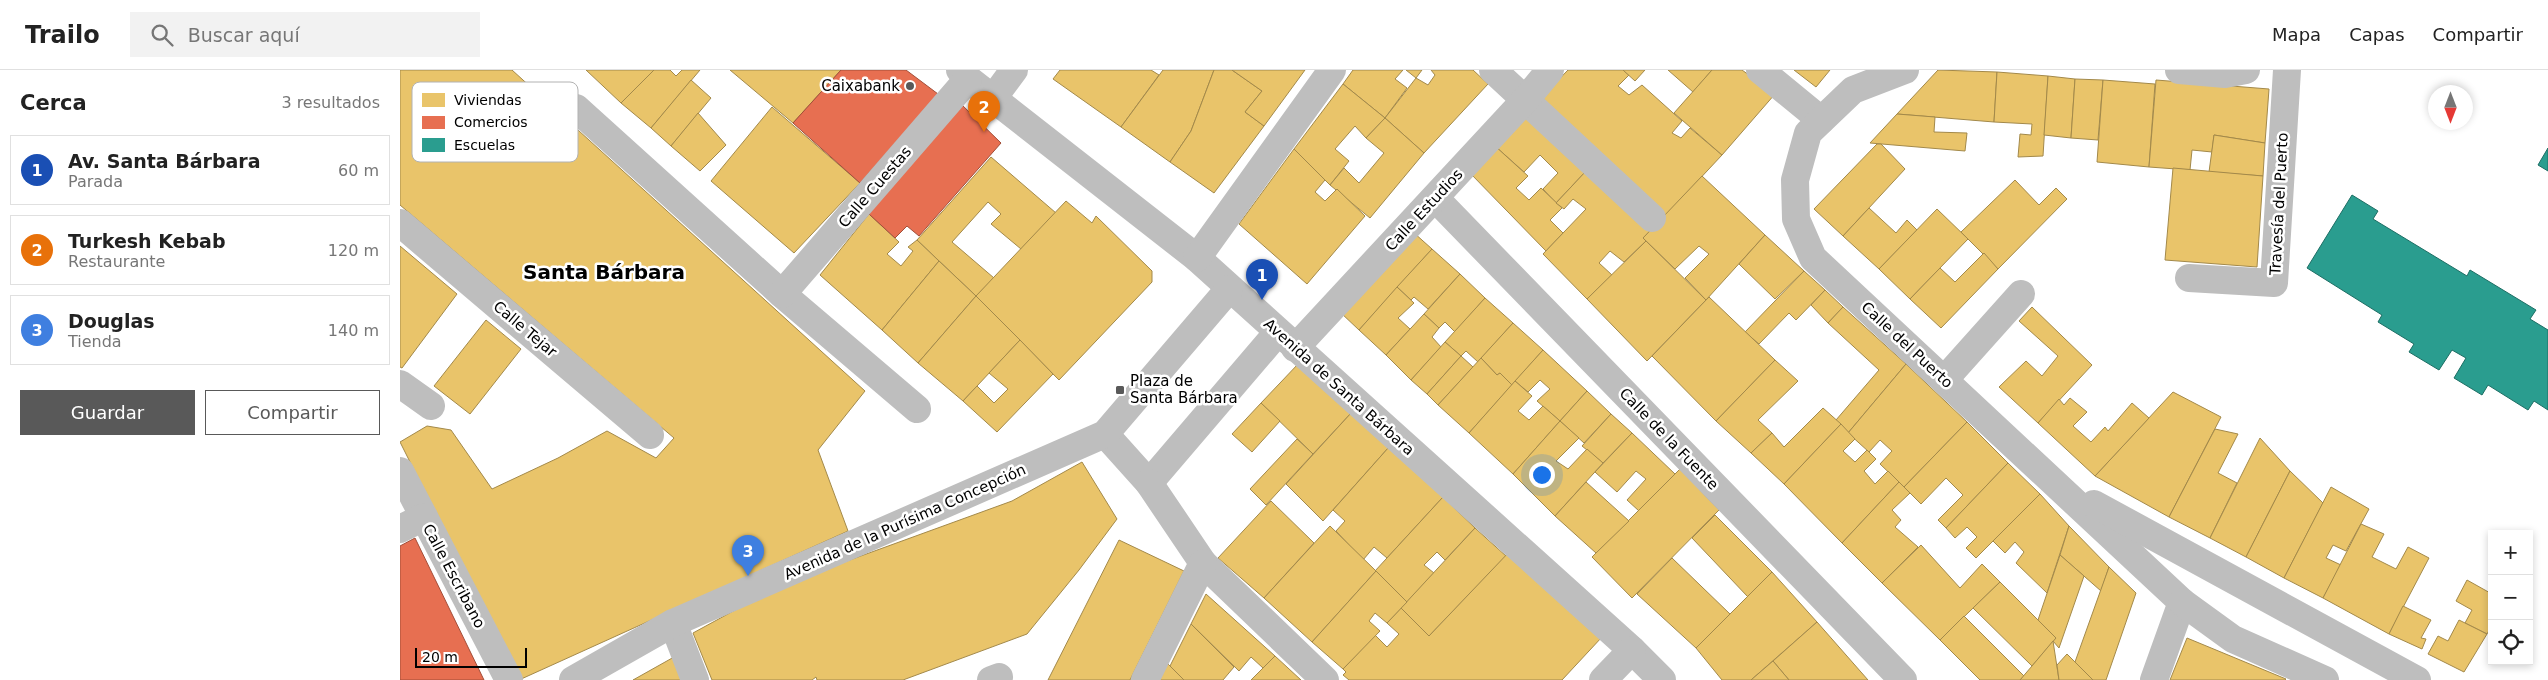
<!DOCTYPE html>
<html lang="es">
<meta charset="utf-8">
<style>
:root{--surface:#fff;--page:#f2f2f2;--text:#222;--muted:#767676;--line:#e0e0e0;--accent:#595959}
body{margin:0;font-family:"DejaVu Sans",sans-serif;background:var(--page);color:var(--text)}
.controls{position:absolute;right:15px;bottom:15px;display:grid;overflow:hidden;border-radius:0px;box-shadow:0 2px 8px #0003}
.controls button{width:45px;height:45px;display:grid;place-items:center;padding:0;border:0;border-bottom:1px solid var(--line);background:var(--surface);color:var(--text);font:25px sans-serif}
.compass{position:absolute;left:2028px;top:15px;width:45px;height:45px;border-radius:50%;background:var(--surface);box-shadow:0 2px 8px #0003;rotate:180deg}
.scale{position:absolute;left:15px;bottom:12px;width:112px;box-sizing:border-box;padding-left:5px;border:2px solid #000;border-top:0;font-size:14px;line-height:18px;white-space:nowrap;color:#000;-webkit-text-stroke:4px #fff;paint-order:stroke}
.you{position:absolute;left:1141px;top:404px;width:18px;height:18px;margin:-12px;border:4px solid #fff;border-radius:50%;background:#1a73e8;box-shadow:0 0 0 8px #1a73e833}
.badge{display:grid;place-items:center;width:32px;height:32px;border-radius:50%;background:var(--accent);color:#fff;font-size:16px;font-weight:700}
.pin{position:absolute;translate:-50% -41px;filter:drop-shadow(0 1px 2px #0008)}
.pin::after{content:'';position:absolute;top:26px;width:18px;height:15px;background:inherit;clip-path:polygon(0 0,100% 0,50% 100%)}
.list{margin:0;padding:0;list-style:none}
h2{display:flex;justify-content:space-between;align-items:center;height:65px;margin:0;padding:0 20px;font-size:21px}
h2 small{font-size:16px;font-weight:400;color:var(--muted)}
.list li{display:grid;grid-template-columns:32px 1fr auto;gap:15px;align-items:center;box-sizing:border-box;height:70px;margin:0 10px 10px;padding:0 10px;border:1px solid var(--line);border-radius:0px}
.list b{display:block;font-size:19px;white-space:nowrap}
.list p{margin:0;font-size:16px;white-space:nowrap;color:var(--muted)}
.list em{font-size:16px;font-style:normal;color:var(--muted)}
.actions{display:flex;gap:10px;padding:15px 20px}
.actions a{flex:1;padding:11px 0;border:1px solid var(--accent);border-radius:0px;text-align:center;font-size:18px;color:var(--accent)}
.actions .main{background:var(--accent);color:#fff}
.icon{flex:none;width:28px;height:28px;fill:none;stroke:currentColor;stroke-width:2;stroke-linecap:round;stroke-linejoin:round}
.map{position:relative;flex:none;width:2148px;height:610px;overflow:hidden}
header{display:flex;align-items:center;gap:30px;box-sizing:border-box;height:70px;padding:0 25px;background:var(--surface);border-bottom:1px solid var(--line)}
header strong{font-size:24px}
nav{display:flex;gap:28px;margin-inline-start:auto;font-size:18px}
.search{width:350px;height:45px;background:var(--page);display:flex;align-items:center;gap:12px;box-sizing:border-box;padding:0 18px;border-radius:0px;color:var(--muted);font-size:19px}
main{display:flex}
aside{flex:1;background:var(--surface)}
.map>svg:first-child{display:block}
.homes{fill:#e9c46a;stroke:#a3894a}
.shops{fill:#e76f51;stroke:#a24e39}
.schools{fill:#2a9d8f;stroke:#1d6e64}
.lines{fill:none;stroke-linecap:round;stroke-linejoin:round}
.minor{stroke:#bebebe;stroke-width:28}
.poi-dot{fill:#595959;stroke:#fff;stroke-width:2}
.labels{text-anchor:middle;stroke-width:5;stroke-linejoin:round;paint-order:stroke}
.poi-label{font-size:15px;fill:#000;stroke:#fff;text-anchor:end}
.street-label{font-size:15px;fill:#000;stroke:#fff}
.district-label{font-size:20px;font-weight:bold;fill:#000;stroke:#fff}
.key{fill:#fff;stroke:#b2b2b2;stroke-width:1}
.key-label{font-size:14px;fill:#000}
</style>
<header>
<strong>Trailo</strong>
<div class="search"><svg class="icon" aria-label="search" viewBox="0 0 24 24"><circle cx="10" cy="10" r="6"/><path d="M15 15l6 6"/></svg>Buscar aquí</div>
<nav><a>Mapa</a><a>Capas</a><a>Compartir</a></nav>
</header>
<main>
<aside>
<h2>Cerca<small>3 resultados</small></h2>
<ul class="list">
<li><span class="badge" style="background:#1a4fb4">1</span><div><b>Av. Santa Bárbara</b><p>Parada</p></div><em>60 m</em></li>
<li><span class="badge" style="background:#e8710a">2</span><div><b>Turkesh Kebab</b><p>Restaurante</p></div><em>120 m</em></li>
<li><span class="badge" style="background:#3f7fe0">3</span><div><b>Douglas</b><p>Tienda</p></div><em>140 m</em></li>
</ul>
<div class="actions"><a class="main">Guardar</a><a>Compartir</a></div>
</aside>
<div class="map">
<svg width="2148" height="610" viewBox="0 0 2148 610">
<rect width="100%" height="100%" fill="#fff"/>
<g class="homes">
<path d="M0,0H112L465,321L418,380L448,461L119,610L0,372L27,356L51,360L92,419L158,388L207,361L256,388L274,368L0,135Z"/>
<path d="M186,0H254L221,33Z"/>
<path d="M254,0H270L276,6L282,0H300L251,58L221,33Z"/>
<path d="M330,0H441L393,53Z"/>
<path d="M660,0H751L759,5L721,57L653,9Z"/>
<path d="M763,0H814L791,61L770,92L721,57Z"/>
<path d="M814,0H832L862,21L845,42L864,56L814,123L770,92L791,61Z"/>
<path d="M832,0H905L864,56L845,42L862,21Z"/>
<path d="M953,0H1003L995,9L1007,18L985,48L943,14Z"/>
<path d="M1006,0H1022L1016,8Z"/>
<path d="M1031,0H1073L1088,14L1024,83L985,48L1016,8L1028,15L1035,5Z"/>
<path d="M1168,0H1223L1229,5L1218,16L1229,25L1242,15L1282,51L1272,63L1281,68L1290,58L1322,85L1265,146L1140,29Z"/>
<path d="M1223,0H1245L1235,11Z"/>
<path d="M1268,0H1312L1293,22Z"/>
<path d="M1312,0H1342L1375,24L1322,85L1274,43Z"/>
<path d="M1394,0H1430L1416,17Z"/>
<path d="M1538,0L1597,2L1594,52L1497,44Z"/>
<path d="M1597,2L1648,6L1643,86L1618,87L1620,64L1631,65L1632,54L1594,52Z"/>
<path d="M1648,6L1675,9L1671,68L1644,65Z"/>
<path d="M1675,9L1703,10L1698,70L1671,68Z"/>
<path d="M291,10L311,28L271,76L251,58Z"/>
<path d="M1703,10L1755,14L1749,97L1697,92Z"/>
<path d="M1756,10L1869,19L1865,73L1814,65L1812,82L1792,80L1790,100L1749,97Z"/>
<path d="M943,14L985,48L966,68L955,56L935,79L949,91L930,115L894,79Z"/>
<path d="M372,37L460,113L394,183L311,111Z"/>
<path d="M298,43L326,75L300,101L271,76Z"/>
<path d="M1497,44L1535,47L1534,62L1567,63L1565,81L1470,73Z"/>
<path d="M1126,45L1187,100L1156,133L1143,119L1158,103L1140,85L1124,102L1095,76Z"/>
<path d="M985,48L1024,83L970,148L930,115L944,98L959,113L984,83L966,68Z"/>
<path d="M1814,65L1865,73L1863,106L1809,102Z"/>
<path d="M1477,74H1481L1505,99L1443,166L1414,139Z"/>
<path d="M1095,76L1128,106L1116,118L1129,130L1141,118L1162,138L1150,150L1163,163L1146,181L1070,103Z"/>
<path d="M894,79L925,110L915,122L925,131L937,119L965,146L907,214L839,154Z"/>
<path d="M591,87L656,143L621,179L591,154L601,144L588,132L552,172L594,208L576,226L517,170Z"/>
<path d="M1773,98L1863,106L1857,197L1765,190Z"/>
<path d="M1187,100L1252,159L1243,168L1246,171L1224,192L1210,181L1199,193L1212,205L1187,229L1143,184L1186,139L1173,129L1164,139L1156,133Z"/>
<path d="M1302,106L1365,165L1306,230L1285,208L1309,184L1299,176L1275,199L1243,168Z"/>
<path d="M1615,110L1639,135L1656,118L1667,129L1598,199L1561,162Z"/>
<path d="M666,131L692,153L696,146L752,201V212L659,310L576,226Z"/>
<path d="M1469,138L1496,163L1507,150L1517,160L1479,199L1443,166Z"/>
<path d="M1537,139L1568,169L1510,229L1479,199Z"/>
<path d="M469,144L499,172L487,184L501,196L513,181L508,177L517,170L539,191L482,260L420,205Z"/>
<path d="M1013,162L1032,179L959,260L940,242Z"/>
<path d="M1365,165L1404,201L1375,229L1339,194Z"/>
<path d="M1246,171L1306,230L1247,291L1187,229Z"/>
<path d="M0,176L57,224L2,298L0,297Z"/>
<path d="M1032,179L1060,204L1028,239L1014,227L1011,230L997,217Z"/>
<path d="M1584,183L1598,199L1541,258L1510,229L1540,198L1555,212Z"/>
<path d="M539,191L576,226L518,293L482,260Z"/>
<path d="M1404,201L1425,220L1396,250L1389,243L1359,274L1345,262Z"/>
<path d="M1060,204L1085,228L1055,262L1045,252L1039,258L1024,244Z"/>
<path d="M997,217L1014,233L998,248L1010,259L986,285L959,260Z"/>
<path d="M1425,220L1443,237L1428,253L1411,235Z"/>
<path d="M576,226L620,270L563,331L518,293Z"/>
<path d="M1309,227L1375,290L1316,351L1252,286Z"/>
<path d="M1085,228L1113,253L1078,292L1066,281L1061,286L1045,272Z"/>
<path d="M1443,237L1506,294L1448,363L1436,350L1479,300L1428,253Z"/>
<path d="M1632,237L1692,295L1638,353L1599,317L1626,291L1642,306L1658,286L1619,251Z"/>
<path d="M1024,244L1039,258L1032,267L1041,277L1011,310L986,285Z"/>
<path d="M86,250L121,279L70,344L34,316Z"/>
<path d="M1113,253L1143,280L1112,315L1100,303L1097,305L1081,288Z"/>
<path d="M620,270L653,304L597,362L563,331L577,316L594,333L608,319L589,303Z"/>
<path d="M1045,272L1061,286L1027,324L1011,310Z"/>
<path d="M1143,280L1187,321L1160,351L1137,331L1150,319L1140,310L1128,322L1115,311Z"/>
<path d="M1061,286L1073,297L1038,335L1027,324Z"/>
<path d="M1081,288L1097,305L1100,303L1112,315L1069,363L1038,335Z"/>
<path d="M1375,290L1398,311L1358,350L1372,363L1351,383L1316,351Z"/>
<path d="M899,293L952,342L913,384L861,333Z"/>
<path d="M1506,294L1567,352L1504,417L1480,394L1492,381L1480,370L1469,382L1448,363Z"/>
<path d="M1115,311L1132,326L1118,341L1129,350L1143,336L1160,351L1113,404L1069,363Z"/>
<path d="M1187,321L1211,344L1184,373L1160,351Z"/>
<path d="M1773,322L1821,347L1769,447L1695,406Z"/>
<path d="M1670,328L1687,342L1673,356L1691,372L1705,357L1708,361L1732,333L1749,348L1695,406L1638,353L1659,329L1664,335Z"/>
<path d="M861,333L880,351L852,382L832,364Z"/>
<path d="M1423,338L1441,354L1384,414L1351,383L1372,363L1384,377Z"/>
<path d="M952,342L989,377L923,451L886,414Z"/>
<path d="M1211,344L1232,363L1203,393L1182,376Z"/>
<path d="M1160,351L1179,368L1156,391L1168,399L1187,379L1203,393L1155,446L1113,404Z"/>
<path d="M1567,352L1608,393L1546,458L1538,450L1563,425L1546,408L1521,434L1504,417Z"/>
<path d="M1441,354L1455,369L1443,381L1455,392L1467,380L1476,389L1464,401L1475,414L1488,401L1499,412L1442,473L1384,414Z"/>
<path d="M1815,359L1838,364L1818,403L1837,413L1810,468L1769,447Z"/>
<path d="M1232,363L1275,404L1239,441L1227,430L1246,409L1236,401L1217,422L1195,402Z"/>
<path d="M1860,368L1890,401L1846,487L1810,468Z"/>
<path d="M897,369L913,384L866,435L850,419Z"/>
<path d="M989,377L1043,427L987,488L974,477L963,490L936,461L945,451L933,440Z"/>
<path d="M682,392L717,449L679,500L627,564L503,610H417L416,607L412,610H312L293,563L381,515L612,431Z"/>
<path d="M1608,393L1640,424L1576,488L1566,478L1577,467L1567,457L1555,468L1546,458Z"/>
<path d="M1280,399L1319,440L1232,528L1192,487Z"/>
<path d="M1890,401L1923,433L1884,508L1846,487Z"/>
<path d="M1186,412L1229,451L1196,483L1155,446Z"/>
<path d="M1499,412L1510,423L1492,440L1501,450L1495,457L1518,477L1482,513L1442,473Z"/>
<path d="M1931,417L1969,439L1946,481L1933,475L1926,488L1941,495L1923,528L1884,508Z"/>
<path d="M1640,424L1669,456L1647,523L1616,493L1624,482L1615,472L1605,483L1593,471Z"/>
<path d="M1043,427L1075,458L1045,490L1037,482L1024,495L1034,503L1007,532L975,501Z"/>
<path d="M871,431L914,473L864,528L818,488Z"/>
<path d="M1315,445L1372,502L1348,527L1292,468Z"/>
<path d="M1961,454L1984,464L1972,487L1996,499L2008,477L2029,488L1989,564L1923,528Z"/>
<path d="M930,456L976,501L912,572L864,528Z"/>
<path d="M1669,456L1709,497L1701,521L1660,485Z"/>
<path d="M1075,458L1106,486L1029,566L1001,538Z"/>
<path d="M719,470L784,501L730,610H648Z"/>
<path d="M1521,475L1560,518L1582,494L1600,512L1540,570L1482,513Z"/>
<path d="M1110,481L1202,567L1162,610H949L943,605L946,602L943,599L975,565L987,577L999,564L987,553L1001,538L1029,566Z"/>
<path d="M1660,485L1684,506L1659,578L1653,571L1656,568L1638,550Z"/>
<path d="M1272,488L1330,544L1296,578L1237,524Z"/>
<path d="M1709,497L1736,523L1706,610H1693L1675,592Z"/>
<path d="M976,501L1007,532L987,553L975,543L969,551L980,561L943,599L912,572Z"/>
<path d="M1372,502L1417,552L1351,610H1322L1296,578Z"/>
<path d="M2067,510L2092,524V555L2087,564L2065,553L2072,540L2056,531Z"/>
<path d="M1600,512L1656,568L1632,596L1573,538Z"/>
<path d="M806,524L875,586L863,598L851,587L839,601L791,554Z"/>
<path d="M2003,536L2031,550L2021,568L2026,569L2022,579L1989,564Z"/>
<path d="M1564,546L1624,606L1620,610H1580L1540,570Z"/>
<path d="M2059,550L2087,564L2064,602L2028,584L2038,566L2048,571Z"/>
<path d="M1417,552L1468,610H1389L1373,591Z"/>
<path d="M791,554L834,597L823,610H784L770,596Z"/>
<path d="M1787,568L1886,609L1885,610H1770Z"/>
<path d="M1653,571L1659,610H1620L1632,596Z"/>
<path d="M1667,584L1693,610H1659L1657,595Z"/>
<path d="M875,586L901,610H851Z"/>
<path d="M274,587L287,610H233Z"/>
<path d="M765,591L784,610H751Z"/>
<path d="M1373,591L1389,610H1351Z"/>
</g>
<g class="shops">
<path d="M441,0H506L538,24L460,113L393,53Z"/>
<path d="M560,33L601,73L519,166L507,156L495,168L469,144Z"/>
<path d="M15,468L84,610H0V476Z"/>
</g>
<g class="schools">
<path d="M2148,78V101L2138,95Z"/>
<path d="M1952,125L1978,141L1973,149L2067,206L2070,200L2136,240L2130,249L2148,260V340L2134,331L2128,340L2088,315L2082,325L2054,308L2066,288L2052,280L2039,300L2009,282L2014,274L1978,252L1982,245L1907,198Z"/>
</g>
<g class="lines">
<g class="minor">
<path d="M560,0L568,9L797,188L1232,580L1262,610"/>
<path d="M1093,0L1252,148"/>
<path d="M1360,0L1421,50"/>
<path d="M1505,0L1453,20L1408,63L1395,110L1396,149L1413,188L1782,532L1754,610"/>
<path d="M1779,0L1825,4L1846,0"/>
<path d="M594,27L614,0"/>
<path d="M176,38L382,224L517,339"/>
<path d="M1035,128L1503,610"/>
<path d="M0,153L250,365"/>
<path d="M797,188L932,0"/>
<path d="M1789,208L1874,213L1887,0"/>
<path d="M382,224L568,9"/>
<path d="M895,278L1126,29L1150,0"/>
<path d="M1544,310L1621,224"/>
<path d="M0,314L31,336"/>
<path d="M705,364L749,413L878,262"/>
<path d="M0,401L109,610"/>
<path d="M749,413L803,493L925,610"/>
<path d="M1694,434L2017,610"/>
<path d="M0,459L24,447"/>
<path d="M1782,532L1833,569L1925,610"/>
<path d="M273,553L295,610"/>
<path d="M173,610L273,553L705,364L829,219"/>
<path d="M591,610L599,607"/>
<path d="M745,610L803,493"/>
<path d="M1203,610L1232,580"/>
</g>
</g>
<g class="poi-dot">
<circle cx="510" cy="16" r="5"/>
<rect x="715" y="315" width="10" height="10" rx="2.5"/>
</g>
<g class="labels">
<g class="poi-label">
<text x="500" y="21">Caixabank</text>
<text x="730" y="316" text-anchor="start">Plaza de<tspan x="730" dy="17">Santa Bárbara</tspan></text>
</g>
<g class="street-label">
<text transform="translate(475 117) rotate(-49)" y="5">Calle Cuestas</text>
<text transform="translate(1879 134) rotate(-87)" y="5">Travesía del Puerto</text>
<text transform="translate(1024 140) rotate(-47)" y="5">Calle Estudios</text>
<text transform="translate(125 259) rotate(40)" y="5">Calle Tejar</text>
<text transform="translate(1507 275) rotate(43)" y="5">Calle del Puerto</text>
<text transform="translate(939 317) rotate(42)" y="5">Avenida de Santa Bárbara</text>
<text transform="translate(1269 369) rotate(46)" y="5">Calle de la Fuente</text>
<text transform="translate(505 452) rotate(-24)" y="5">Avenida de la Purísima Concepción</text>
<text transform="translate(54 506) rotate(62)" y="5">Calle Escribano</text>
</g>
<g class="district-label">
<text x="204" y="209">Santa Bárbara</text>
</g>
</g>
<rect x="12" y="12" width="166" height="80" rx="8" class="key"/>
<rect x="22" y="23" width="23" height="14" fill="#e9c46a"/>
<rect x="22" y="46" width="23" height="13" fill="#e76f51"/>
<rect x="22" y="68" width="23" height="14" fill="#2a9d8f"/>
<g class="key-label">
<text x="54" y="35">Viviendas</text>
<text x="54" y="57">Comercios</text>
<text x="54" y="80">Escuelas</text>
</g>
</svg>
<div class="controls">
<button>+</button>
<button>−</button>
<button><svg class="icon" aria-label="locate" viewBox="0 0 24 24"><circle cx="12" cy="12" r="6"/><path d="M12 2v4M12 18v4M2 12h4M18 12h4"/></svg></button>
</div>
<svg class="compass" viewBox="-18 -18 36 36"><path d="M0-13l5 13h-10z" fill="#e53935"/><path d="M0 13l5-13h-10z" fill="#767676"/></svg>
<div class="scale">20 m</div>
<div class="you"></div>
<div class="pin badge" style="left:862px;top:230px;background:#1a4fb4">1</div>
<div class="pin badge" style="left:584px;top:62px;background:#e8710a">2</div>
<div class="pin badge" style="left:348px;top:506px;background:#3f7fe0">3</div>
</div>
</main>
